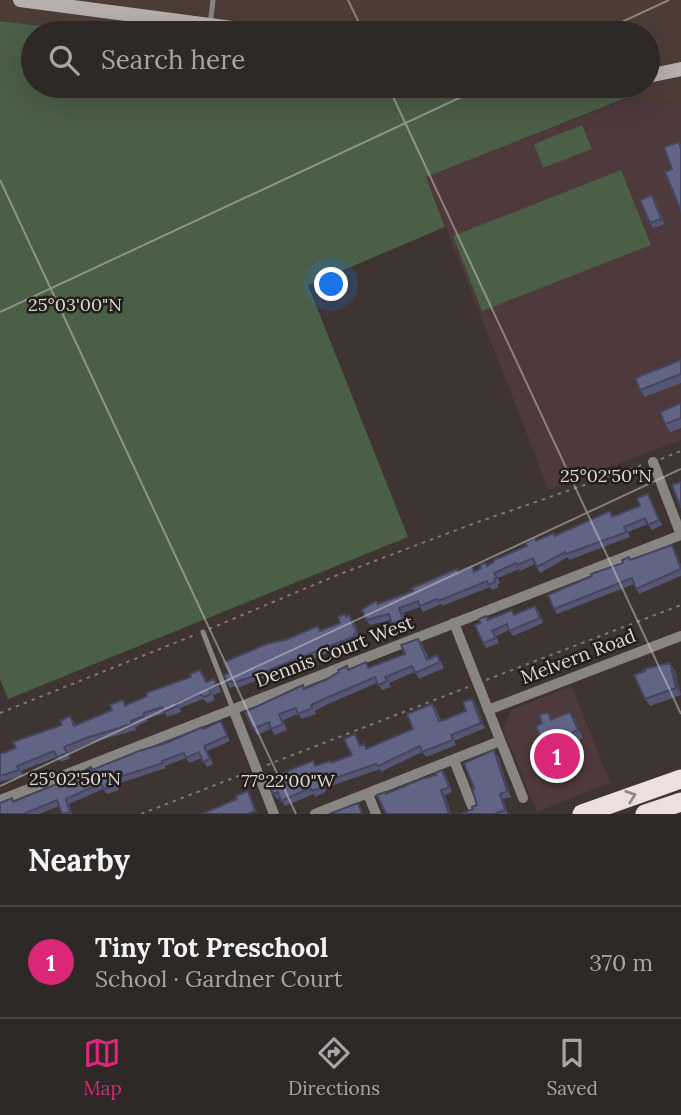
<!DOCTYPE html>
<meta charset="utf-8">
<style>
:root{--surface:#2e2826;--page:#3a3432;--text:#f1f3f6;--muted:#a7a6a7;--line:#494443;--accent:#db2777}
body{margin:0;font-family:Lora,serif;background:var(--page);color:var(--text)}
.you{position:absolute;left:332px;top:285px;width:24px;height:24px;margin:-18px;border:5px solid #fff;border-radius:50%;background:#1a73e8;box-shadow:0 0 0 10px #1a73e833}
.badge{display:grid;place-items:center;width:46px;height:46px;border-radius:50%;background:var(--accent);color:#fff;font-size:23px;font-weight:700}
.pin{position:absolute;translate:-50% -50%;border:4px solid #fff;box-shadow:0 2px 7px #0006}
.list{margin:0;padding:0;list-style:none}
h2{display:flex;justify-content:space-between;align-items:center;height:91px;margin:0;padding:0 28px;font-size:30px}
h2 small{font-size:23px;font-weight:400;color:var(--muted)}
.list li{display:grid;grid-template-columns:46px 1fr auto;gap:21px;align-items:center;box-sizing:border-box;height:112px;padding:0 28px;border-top:2px solid var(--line)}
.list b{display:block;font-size:26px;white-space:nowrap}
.list p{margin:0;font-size:23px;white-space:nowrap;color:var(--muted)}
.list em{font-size:23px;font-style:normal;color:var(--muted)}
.icon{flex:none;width:38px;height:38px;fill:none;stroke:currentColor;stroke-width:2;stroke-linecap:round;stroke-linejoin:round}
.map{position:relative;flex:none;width:681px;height:814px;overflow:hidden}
.search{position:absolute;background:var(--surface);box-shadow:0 7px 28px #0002;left:21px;right:21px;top:21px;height:77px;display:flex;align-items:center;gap:18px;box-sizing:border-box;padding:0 24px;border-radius:38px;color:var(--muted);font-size:26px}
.sheet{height:203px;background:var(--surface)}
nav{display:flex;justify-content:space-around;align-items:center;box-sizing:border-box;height:98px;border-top:2px solid var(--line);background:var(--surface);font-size:19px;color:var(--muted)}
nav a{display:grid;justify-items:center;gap:4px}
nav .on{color:var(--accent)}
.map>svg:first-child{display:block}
.built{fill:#4c3d37}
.education{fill:#4e393d}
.green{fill:#4b5e46}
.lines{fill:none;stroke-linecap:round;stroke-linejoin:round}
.path{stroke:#7f7775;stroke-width:2;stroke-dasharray:3.5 5;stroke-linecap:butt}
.service{stroke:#898583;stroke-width:5}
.minor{stroke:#898583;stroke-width:10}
.secondary{stroke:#b8b0ae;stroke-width:14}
.trunk{stroke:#ece0de;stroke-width:19}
.wall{fill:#545673}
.shaded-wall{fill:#45465e}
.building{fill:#626486;stroke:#45465e;stroke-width:2}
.oneway{stroke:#918987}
.ticks{fill:none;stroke:#ddd7d5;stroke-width:2;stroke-opacity:0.45}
.labels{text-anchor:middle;stroke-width:5;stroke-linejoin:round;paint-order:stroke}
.street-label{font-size:19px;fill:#ddd7d5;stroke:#221e1c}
.ticks-label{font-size:18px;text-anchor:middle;fill:#ddd7d5;stroke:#221e1c;stroke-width:5;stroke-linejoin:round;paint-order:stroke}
</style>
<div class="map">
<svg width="681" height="814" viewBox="0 0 681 814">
<rect width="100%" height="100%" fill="#3e3532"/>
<path class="built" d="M0,0H681V104L534,86H648V33H103L0,21Z"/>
<g class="education">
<path d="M630,98L681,104V440L549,490L426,177Z"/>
<path d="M572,686L610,783L537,812L503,729L511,710Z"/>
</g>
<g class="green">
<path d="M0,21L99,33H33V86H533L629,97L426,177L445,227L308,285L408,537L8,699L0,679Z"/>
<path d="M582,125L592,149L543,168L534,144Z"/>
<path d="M621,170L651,245L482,311L453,236Z"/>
</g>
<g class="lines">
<g class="path">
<path d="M661,459L681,451"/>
<path d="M209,629L335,576L475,523L642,465"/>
<path d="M486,680L681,605"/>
<path d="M0,713L197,634"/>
<path d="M267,765L468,687"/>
<path d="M141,814L246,773"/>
</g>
<g class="service">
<path d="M210,25L213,0"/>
<path d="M203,632L233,709"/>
</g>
<g class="minor">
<path d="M454,623L523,798"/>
<path d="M233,709L274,814"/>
<path d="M488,710L681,636"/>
<path d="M454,760L472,806"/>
<path d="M368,794L376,814"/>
<path d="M0,800L681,535L653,462"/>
<path d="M315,814L500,741"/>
</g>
<g class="secondary">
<path d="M20,0L270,33"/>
<path d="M648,76L681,69"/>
</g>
<g class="trunk">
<path d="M582,814L681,779"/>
<path d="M645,814L681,802"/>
</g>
</g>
<g class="wall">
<path d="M655,200L665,224L653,228L650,223Z"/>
<path d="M681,360V383L645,397L640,390Z"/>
<path d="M681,403V428L670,432L665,424Z"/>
<path d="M651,499L662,525L652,530L648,524L628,532L630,537L569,560L568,557L540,573L535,564L520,571L519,569L498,578L500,583L497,585L499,587L492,590L490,587L442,606L441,604L423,612L420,607L403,613L407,625L396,629L391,620L370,625L366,620L378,604L413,591L457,569L460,572L475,571L537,540L555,535L610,511L614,517L640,506Z"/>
<path d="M672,545L675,550L681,565V576L639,594L634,584L557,614L554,609L623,563Z"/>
<path d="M539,611L543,623L513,636L509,630L496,636L499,643L486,648L483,643L480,623L486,616L489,619Z"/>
<path d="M349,615L353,620L360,637L358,639L359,641L237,688L235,686L230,688L227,683L229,673L285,640L318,626L321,630L340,623Z"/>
<path d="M418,639L422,644L429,659L441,661L444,668L419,679L415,672L389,683L391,687L382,690L377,683L328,704L315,711L316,714L302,719L298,714L283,720L287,730L275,735L271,729L257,735L253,729L303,685L305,688L325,680L347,666L349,669L370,668L405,654Z"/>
<path d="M200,670L207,682L214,679L218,684L221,692L213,695L215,700L208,703L203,699L180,708L181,712L167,717L165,713L147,719L148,721L135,727L136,730L90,743L68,753L70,758L61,762L57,757L21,771L23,776L0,782V754L16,748L62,725L70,716L76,725L112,710L123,700L126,705L191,677Z"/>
<path d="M675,670L681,695L650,706L645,699Z"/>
<path d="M472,699L476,704L485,728L454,741L456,745L426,757L422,752L381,772L380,769L325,788L326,792L315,797L314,794L285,806L280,798L277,799L273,794L313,761L316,766L330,761L332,763L352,755L358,739L361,746L367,748L413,729L432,704L436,709L441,721L444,720L466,711Z"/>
<path d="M553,719H575L583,738L549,753L544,746Z"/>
<path d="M224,726L230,741L207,751L213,764L207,767L202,758L189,763L186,758L165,766L166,768L117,784L119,790L107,794L103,789L69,804L72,814H62L59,806L39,814H0L14,802L69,779L91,767L93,770L203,729Z"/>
<path d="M498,756L511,797L503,799L508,814H461L473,809L477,805L474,788Z"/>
<path d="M442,770L446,775L452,792L445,795L451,814H386V794L436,775Z"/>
</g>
<g class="shaded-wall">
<path d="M652,195L655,200L665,224L661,219Z"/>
<path d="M648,494L651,499L662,525L659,520Z"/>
<path d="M672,545L675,550L681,565V569Z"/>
<path d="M670,663L675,670L681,694L676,688Z"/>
<path d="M472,699L476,704L485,728L481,723Z"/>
<path d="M570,712L575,719L583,738L578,730Z"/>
<path d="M494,750L498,756L511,797L507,791Z"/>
<path d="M442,770L446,775L452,792L449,787Z"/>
<path d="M441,790L445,795L451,814H449Z"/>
<path d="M248,791L251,796L258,814L255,811Z"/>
<path d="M500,794L503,799L508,814L505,810Z"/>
</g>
<g class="building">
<path d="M679,142L681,148V211L665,172L672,169L664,147Z"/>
<path d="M652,195L661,219L650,223L640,200Z"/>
<path d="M681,360V374L640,390L635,378Z"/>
<path d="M681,403V418L665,424L660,412Z"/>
<path d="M681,482V508L672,485Z"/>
<path d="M648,494L659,520L648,525L645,518L624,527L627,532L566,554L565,552L537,567L533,558L517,565L516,563L494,573L497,578L494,579L495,582L488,585L487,581L438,601L437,599L420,606L418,601L399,608L403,619L392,624L389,614L366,620L362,610L376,601L378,604L413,591L412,588L457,569L459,572L472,566L474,572L481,568L480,565L486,563L487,566L494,562V560L527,546L526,543L535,538L536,541L554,533L555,536L610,511L612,517L640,506L637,498Z"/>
<path d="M672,545L681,569L636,589L632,578L554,609L548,595L592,576L591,574L623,563L622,560L629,557L630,560Z"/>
<path d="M535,606L540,618L509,631L507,624L492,631L496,638L483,643L475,625L480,623L479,619L486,616L488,620L512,610L514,615Z"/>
<path d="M345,614L346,617L349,615L357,633L354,634L355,636L251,677L233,683L232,681L227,683L224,675L229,673L224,662L267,644L285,640L318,626L320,631L340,623L338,617Z"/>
<path d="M418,639L427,660L437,655L440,662L415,673L412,666L385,677L387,681L378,685L375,677L324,699L311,705L312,708L298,714L296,708L279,714L283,724L271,729L269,722L253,729L245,712L303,685L304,689L325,680L339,672L338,670L347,666L348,670L366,662L368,668L405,654L401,645Z"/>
<path d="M670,663L676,688L645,699L634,675L645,671L644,669Z"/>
<path d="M200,670L206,682L214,679L217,686L209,689L211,694L204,697L199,694L176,703L177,706L164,712L162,707L144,713V716L131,721L132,724L86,738L64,747L67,753L57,757L54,751L17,766L19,770L0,776V754L16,748L13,742L62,725L60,721L70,716L74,726L112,710L110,705L123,700L125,706L147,696L146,693L191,677L190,674Z"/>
<path d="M472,699L481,723L451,735L453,740L422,752L420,746L378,766L376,764L321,783L323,787L312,791L310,788L281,801L278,792L273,794L267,779L313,761L315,766L330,761L331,763L352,755L344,739L355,734L360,746L364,744L366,749L413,729L407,714L432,704L439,721L444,720L466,711L463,702Z"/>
<path d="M548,712L551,720L570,712L578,730L544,746L536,726L542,723L539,715Z"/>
<path d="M221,721L227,736L204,746L210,759L203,762L199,752L186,758L184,753L162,761L163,763L113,779L115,785L104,789L101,783L66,799L70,812L62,814L57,800L24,814H0V803L12,798L13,802L69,779L91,767L92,770L139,751L169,742L202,727L203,729Z"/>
<path d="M494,750L507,791L500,794L505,810L494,814H461L473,809L472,807L477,805L472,788H474L464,763Z"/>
<path d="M442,770L449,787L441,790L449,814H386L377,795L385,792L386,794L421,779L436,775L435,773Z"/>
<path d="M248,791L255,811L247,814H202L237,799L236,796Z"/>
<path d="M358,803L362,814H329Z"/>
</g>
<defs><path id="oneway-chevron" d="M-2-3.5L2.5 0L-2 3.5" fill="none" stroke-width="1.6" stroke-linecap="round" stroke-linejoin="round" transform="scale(1.75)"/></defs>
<use class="oneway" href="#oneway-chevron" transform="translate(631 796) rotate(-19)"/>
<path class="ticks" d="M348,0L364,33M598,33L669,0M388,86L681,714M0,180L296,814M0,312L485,86M0,786L681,469"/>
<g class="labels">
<g class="street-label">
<text transform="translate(334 651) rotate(-21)" y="7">Dennis Court West</text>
<text transform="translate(578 656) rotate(-21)" y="7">Melvern Road</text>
</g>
</g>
<g class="ticks-label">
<text x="75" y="311">25°03'00"N</text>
<text x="606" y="482">25°02'50"N</text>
<text x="75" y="785">25°02'50"N</text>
<text x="288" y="787">77°22'00"W</text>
</g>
</svg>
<div class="you"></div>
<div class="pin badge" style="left:557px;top:756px">1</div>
<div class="search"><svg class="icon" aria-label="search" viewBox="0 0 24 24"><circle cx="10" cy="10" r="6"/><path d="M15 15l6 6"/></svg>Search here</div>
</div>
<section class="sheet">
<h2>Nearby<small></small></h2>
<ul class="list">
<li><span class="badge">1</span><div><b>Tiny Tot Preschool</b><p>School · Gardner Court</p></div><em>370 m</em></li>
</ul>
</section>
<nav>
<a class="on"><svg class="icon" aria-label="map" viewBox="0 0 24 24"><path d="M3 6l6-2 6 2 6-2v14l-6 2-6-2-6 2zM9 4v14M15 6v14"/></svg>Map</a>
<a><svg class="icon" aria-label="directions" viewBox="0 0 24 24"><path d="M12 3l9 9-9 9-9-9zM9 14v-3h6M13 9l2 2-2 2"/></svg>Directions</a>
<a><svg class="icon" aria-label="saved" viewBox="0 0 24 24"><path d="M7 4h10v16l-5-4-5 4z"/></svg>Saved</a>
</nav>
